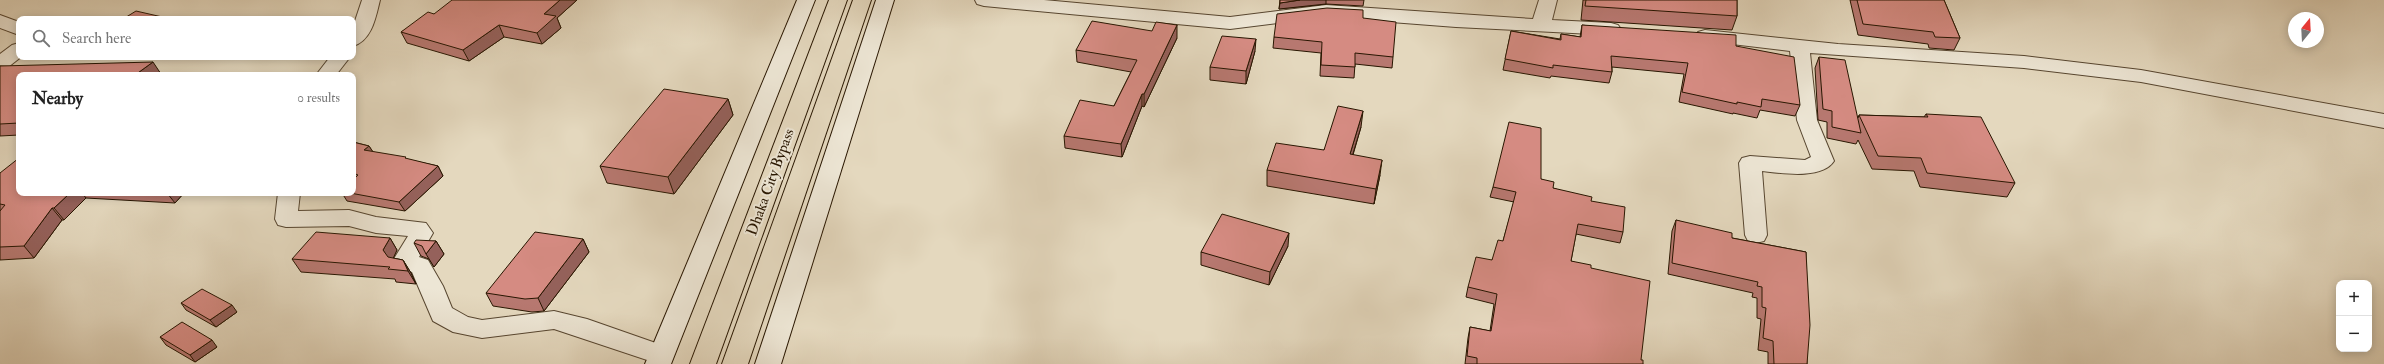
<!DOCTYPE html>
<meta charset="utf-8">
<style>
:root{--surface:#fff;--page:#f2f2f2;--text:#222;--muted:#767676;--line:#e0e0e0}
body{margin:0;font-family:"IM FELL Double Pica",serif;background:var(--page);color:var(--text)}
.controls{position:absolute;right:12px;bottom:12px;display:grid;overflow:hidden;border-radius:8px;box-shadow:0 2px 10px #0003}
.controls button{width:36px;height:36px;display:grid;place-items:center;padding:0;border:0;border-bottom:1px solid var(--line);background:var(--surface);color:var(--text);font:20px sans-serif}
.compass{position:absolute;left:2288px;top:12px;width:36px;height:36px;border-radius:50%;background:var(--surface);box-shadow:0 2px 10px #0003;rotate:18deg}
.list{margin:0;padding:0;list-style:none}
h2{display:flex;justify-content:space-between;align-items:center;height:52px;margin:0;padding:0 16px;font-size:17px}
h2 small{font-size:13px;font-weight:400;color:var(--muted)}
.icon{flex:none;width:22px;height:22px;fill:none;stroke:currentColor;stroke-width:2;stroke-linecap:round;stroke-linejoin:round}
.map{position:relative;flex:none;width:2384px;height:364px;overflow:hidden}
.search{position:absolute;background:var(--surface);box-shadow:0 2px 10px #0003;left:16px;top:16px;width:340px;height:44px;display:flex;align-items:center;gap:10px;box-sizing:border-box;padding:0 14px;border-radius:8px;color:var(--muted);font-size:15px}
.panel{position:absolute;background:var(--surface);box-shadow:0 2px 10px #0003;left:16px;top:72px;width:340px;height:124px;border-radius:8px}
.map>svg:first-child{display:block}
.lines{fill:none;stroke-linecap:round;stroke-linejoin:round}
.street-casing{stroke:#574630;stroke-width:2}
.secondary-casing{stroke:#281601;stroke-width:2}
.highway-casing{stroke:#281601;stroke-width:2}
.street{fill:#ede6d5;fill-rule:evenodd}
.secondary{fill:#ede6d5;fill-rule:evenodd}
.highway{fill:#e4d8be;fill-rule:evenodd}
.wall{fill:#b77870;stroke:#281601}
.shaded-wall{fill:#95615b;stroke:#281601}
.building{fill:#d58b82;stroke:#281601}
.labels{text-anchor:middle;stroke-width:4;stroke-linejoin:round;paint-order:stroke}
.street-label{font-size:15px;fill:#281601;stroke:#ede6d5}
</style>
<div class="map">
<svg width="2384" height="364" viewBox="0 0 2384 364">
<rect width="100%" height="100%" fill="#e4d8be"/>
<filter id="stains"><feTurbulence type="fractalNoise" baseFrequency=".005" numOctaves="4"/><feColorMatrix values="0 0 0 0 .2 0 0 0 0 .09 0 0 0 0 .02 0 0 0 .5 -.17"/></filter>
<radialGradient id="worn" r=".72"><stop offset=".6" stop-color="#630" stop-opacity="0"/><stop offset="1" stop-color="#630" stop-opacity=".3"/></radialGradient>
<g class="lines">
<defs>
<g id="street">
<path d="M362,0H380C376,16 372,41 353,46V27Z"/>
<path d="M975,0H1044L1230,17L1326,5L1533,19L1539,0H1557L1552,20L1611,23L1618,25L1621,29L1618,33L1611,35L1456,27L1326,17L1230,29L984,6L977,4Z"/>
<path d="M0,15L19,22V35L0,28Z"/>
<path d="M1705,30L1838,44L2024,56L2141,70L2384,114V128L2141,82L2024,68L1810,53L1817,120L1834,161C1822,180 1781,173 1762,171L1767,235L1764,241L1756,243L1748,241L1745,235L1739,163L1742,158L1750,156L1805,160L1811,157L1797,120L1790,51L1698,40L1695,36L1698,32Z"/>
<path d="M19,43V57H21L7,68L0,70V54L12,45Z"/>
<path d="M330,57H350L336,75H316Z"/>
<path d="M278,193H300L298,211L349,210L376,217L426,223L433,233L419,257L428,260L443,286L452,308L468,317L482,320L554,311L587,319L670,348L674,355L670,362L659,364L554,329L482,338L453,332L433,321L412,272L396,268L392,262L408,236L376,233L349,226L286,227L278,225L275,219Z"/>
</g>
<g id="secondary">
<path d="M797,0H815L671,364H645Z"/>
<path d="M876,0H894L781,364H755Z"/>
</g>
<g id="highway">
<path d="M829,0H847L716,364H690Z"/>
<path d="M853,0H871L748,364H722Z"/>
</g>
</defs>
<use href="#street" class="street-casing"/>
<use href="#secondary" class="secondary-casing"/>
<use href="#highway" class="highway-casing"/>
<use href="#street" class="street"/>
<use href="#secondary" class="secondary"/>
<use href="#highway" class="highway"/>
</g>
<g class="wall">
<path d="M577,0L557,18L561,28L542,44L504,37L469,61L407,43L401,32L434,14Z"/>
<path d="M1280,0H1364L1363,6L1326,4L1279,9Z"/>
<path d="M1583,0H1737V16L1732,30L1581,20Z"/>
<path d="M1850,0H1944L1960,38L1954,50L1929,48L1928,44L1858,35Z"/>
<path d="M1363,18L1393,57L1392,68L1355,64L1354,78L1320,76L1321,53L1273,48L1274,37Z"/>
<path d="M1582,25L1736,46L1800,105L1795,116L1760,110L1757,118L1733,113V114L1679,102L1684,74L1612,67V72L1609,83L1551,76L1550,78L1503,70L1511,31L1560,39L1561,34L1580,37Z"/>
<path d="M1177,38L1144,107L1142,106L1122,157L1065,148L1064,136L1114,106L1131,72L1077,62L1076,50Z"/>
<path d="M1255,51L1246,84L1210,80V67Z"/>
<path d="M1819,57L1858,118L1859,115L1924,117L1926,114L2015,183L2007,197L1920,187L1914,171L1872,169L1858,140L1856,144L1827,138V122L1818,120L1815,68Z"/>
<path d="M0,66L161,74L160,75H19V135L0,136Z"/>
<path d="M728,99L733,115L674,194L607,183L600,166Z"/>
<path d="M1361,127L1353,155L1380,175L1374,204L1267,186V170L1324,150Z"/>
<path d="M353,142L369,146L373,152L438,166L443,176L405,211L347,201L342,193H353Z"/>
<path d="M0,173L19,193H184L175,203L86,198L64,220H62L34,258L0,260Z"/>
<path d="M1541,179L1553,188L1591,201L1623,232L1620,243L1576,234L1571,261L1591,268L1643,364H1465L1468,338L1470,327L1490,331L1494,304L1466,297L1468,287L1492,260L1503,241L1514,202L1490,197L1493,187Z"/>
<path d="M1676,220L1732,238L1806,252L1807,364H1768V352L1758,350L1761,319L1757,318V298L1752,297L1753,293L1668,274L1672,231Z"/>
<path d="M390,238L397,250L393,258L403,260L411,273L416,284L396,282L395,279L301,272L292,259Z"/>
<path d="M583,239L589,252L544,311L532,312L493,306L486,293Z"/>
<path d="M436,241L444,254L434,267L429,259L421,256L414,243Z"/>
<path d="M1288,246L1269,285L1201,265V252Z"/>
<path d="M181,303L237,312L216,327L186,310Z"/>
<path d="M160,337L217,347L195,362L166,345Z"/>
</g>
<g class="shaded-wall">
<path d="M560,0H577L557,18L561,28L542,44L537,33L544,14Z"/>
<path d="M1300,0H1326V4L1279,9L1280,3Z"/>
<path d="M499,25L504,37L469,61L463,50Z"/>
<path d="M1177,25V38L1144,107V94Z"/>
<path d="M1256,39L1255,51L1246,84V71Z"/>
<path d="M153,62L161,74L160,75H135Z"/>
<path d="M1142,94V106L1122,157L1121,144Z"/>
<path d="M728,99L733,115L674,194L668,177Z"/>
<path d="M1363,111L1361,127L1348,170L1350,154Z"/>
<path d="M369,146L375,155L364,150Z"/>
<path d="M1382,160L1380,175L1374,204L1376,189Z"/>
<path d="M438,166L443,176L405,211L399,202Z"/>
<path d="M70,193H82L86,198L64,220L54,208Z"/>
<path d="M167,193H184L175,203Z"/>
<path d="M52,208L62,220L34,258L24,246Z"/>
<path d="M1289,233L1288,246L1269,285L1270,272Z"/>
<path d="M390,238L397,250L391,263L383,250Z"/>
<path d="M583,239L589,252L544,311L538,298Z"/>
<path d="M436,241L444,254L434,267L426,254Z"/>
<path d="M403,260L411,273L416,284L408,271Z"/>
<path d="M232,305L237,312L216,327L210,320Z"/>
<path d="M212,340L217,347L195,362L190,355Z"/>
</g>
<g class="building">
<path d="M452,0H560L544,14L556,16L537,33L499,25L463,50L401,32L428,12L434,14Z"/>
<path d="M1280,0H1300L1280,3Z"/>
<path d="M1586,0H1737V16L1585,6Z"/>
<path d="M1857,0H1944L1960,38L1935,37L1933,32L1863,24Z"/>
<path d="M1327,8L1363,10V18L1396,22L1393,57L1355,53V67L1321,65L1322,42L1274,37L1277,14Z"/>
<path d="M136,11L171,19H123Z"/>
<path d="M1092,21L1152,31L1156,22L1177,25L1144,94H1142L1121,144L1064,136L1080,100L1114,106L1137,60L1076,50Z"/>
<path d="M1582,25L1736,35V46L1794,57L1800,105L1762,99L1761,107L1737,102V104L1682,92L1688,63L1611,56L1612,72L1553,65V68L1505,59L1511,31L1561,40V34L1581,37Z"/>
<path d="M1222,36L1256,39L1246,71L1210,67Z"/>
<path d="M1819,57L1845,60L1861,133L1832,127V111L1823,109Z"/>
<path d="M153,62L135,75H19V123L0,124V66Z"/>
<path d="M664,89L728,99L668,177L600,166Z"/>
<path d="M1338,106L1363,111L1350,154L1382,160L1376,189L1267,170L1276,143L1324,150Z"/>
<path d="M1926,114L1981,117L2015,183L1927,173L1921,158L1878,156L1859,115L1928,117Z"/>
<path d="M1509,122L1541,128V179L1554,182L1553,188L1592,197L1591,201L1625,207L1623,232L1578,224L1571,261L1591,265V268L1650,281L1641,360H1643V364H1477V358L1467,356L1470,327L1491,331L1497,294L1468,287L1476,257L1492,260L1498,240L1503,241L1516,192L1493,187Z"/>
<path d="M353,142L369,146L364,150L406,157L405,158L438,166L399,202L350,193H353V180L358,175L353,173Z"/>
<path d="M19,158V193H70L54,208H52L24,246L0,247V211L5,205L0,204V173Z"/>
<path d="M1222,214L1289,233L1270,272L1201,252Z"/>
<path d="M1676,220L1732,233V238L1806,252L1810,325L1807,364H1774L1773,341L1763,338L1766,308L1762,307V287L1757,286L1758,282L1672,263Z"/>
<path d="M316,232L390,238L383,250L388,257L403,260L408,271L388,269L390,267L292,259Z"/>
<path d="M535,232L583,239L538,298L525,299L486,293Z"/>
<path d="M416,240L436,241L426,254L422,246L414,243Z"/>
<path d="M202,289L232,305L210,320L181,303Z"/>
<path d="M182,322L212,340L190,355L160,337Z"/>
</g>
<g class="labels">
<g class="street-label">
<text transform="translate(770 182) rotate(-70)" y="5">Dhaka City Bypass</text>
</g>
</g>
<rect width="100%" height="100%" filter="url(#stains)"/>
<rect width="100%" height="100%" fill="url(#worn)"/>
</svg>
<div class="controls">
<button>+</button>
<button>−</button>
</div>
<svg class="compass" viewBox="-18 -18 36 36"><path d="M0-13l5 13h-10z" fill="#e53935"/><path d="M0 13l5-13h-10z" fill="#767676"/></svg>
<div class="search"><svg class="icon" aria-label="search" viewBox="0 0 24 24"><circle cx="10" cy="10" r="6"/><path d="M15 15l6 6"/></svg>Search here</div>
<section class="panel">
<h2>Nearby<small>0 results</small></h2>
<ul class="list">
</ul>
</section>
</div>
